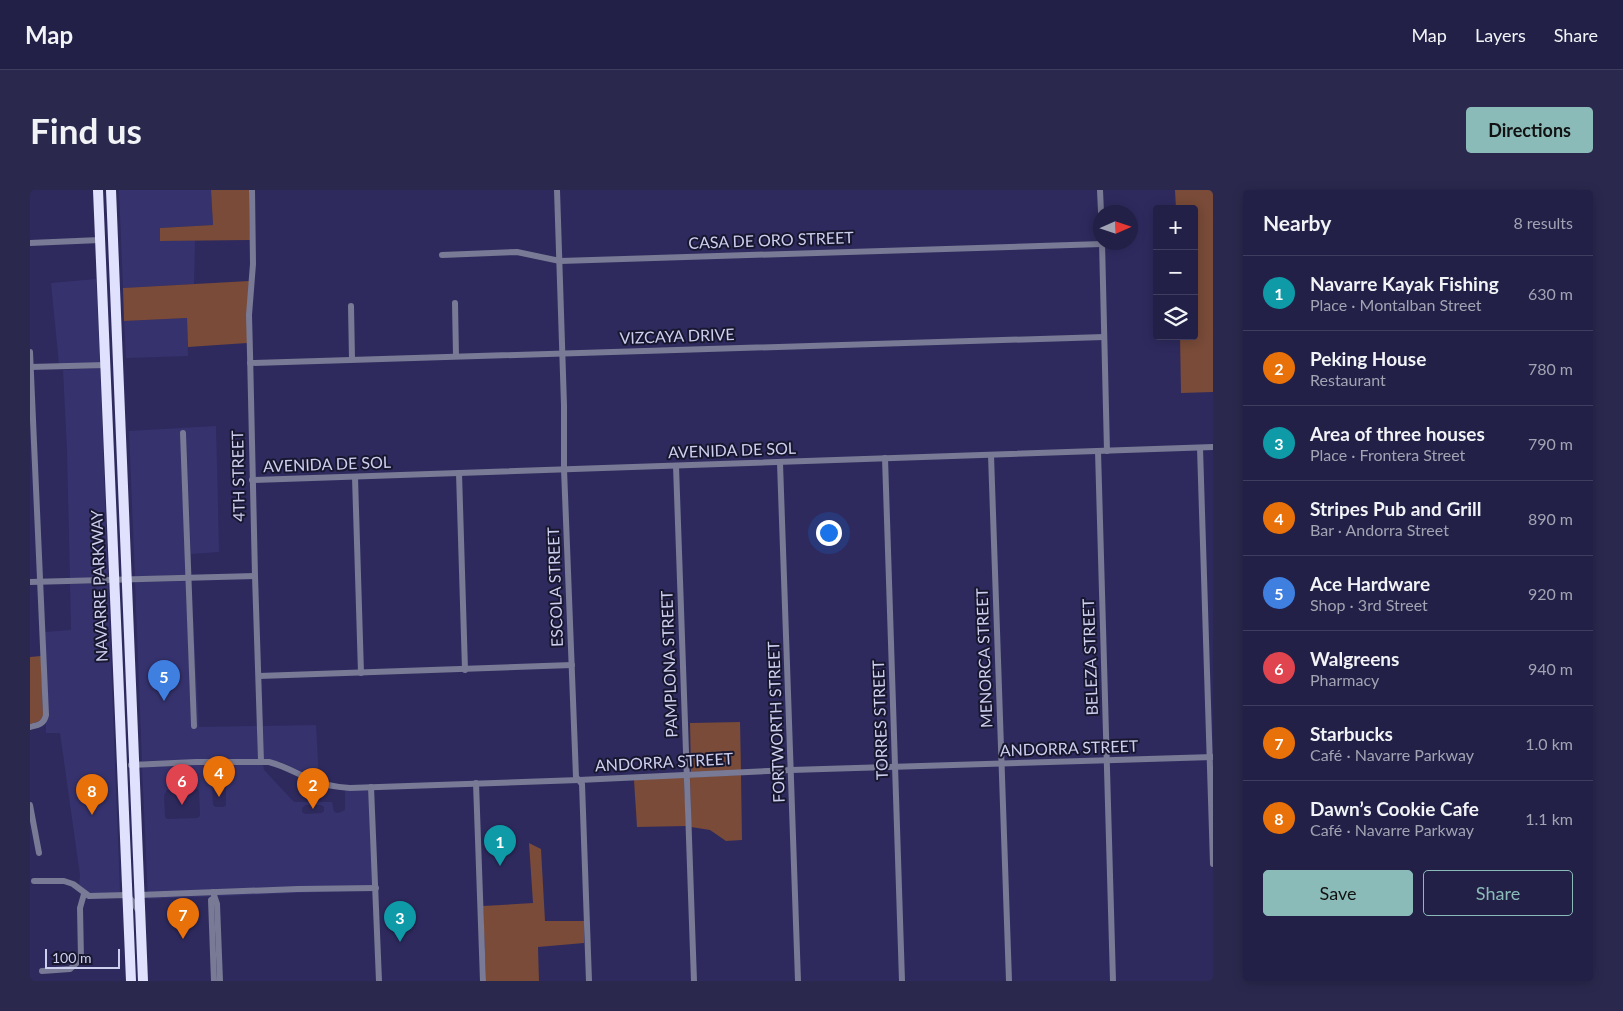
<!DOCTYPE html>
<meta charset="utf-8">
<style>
:root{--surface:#222046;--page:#2a284d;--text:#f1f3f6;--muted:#a2a3b3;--line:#3f3e5f;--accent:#8bbbb9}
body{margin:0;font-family:Lato,sans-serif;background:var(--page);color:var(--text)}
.controls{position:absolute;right:15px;top:15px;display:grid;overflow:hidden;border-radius:5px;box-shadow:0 2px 12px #0003}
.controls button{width:45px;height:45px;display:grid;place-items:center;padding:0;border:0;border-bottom:1px solid var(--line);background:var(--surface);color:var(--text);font:25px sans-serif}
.compass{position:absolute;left:1063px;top:15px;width:45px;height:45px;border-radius:50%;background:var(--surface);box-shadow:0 2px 12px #0003;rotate:87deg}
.scale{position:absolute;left:15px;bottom:12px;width:75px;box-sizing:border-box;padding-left:5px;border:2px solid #cdcfef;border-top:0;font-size:14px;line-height:18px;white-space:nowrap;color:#cdcfef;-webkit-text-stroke:4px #18172f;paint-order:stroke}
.you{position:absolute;left:798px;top:342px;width:18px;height:18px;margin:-12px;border:4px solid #fff;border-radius:50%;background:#1a73e8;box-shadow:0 0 0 8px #1a73e833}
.badge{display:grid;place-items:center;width:32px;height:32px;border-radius:50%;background:var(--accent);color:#fff;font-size:16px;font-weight:700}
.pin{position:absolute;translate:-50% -41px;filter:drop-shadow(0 1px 2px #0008)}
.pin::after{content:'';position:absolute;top:26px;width:18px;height:15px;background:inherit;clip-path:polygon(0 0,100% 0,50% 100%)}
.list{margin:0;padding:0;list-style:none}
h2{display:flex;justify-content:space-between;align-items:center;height:65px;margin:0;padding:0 20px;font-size:21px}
h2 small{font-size:16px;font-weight:400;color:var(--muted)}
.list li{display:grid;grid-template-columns:32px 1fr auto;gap:15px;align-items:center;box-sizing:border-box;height:75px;padding:0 20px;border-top:1px solid var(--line)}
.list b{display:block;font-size:19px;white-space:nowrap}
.list p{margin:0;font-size:16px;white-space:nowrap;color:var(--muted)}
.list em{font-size:16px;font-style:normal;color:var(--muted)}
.actions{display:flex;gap:10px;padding:15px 20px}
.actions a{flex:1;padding:11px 0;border:1px solid var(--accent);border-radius:5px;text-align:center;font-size:18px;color:var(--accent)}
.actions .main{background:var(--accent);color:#111}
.icon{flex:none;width:28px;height:28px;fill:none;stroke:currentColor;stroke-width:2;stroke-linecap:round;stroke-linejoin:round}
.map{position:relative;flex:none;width:1183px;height:791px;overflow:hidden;border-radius:5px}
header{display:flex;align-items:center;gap:30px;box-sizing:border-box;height:70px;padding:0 25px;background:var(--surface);border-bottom:1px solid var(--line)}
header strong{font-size:24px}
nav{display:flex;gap:28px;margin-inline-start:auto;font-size:18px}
.intro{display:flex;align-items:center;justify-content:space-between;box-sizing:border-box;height:120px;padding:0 30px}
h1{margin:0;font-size:35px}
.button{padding:12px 22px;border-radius:5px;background:var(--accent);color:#111;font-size:18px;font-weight:700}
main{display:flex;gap:30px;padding:0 30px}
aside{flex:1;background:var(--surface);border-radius:5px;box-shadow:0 2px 12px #0003}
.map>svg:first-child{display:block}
.built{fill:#36326d;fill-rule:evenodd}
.green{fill:#794b38}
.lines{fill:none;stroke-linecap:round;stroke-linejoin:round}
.minor{stroke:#797a95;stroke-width:6}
.highway{stroke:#e0e1fc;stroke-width:10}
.labels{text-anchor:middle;stroke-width:4;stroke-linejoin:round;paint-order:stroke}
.street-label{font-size:16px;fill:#cdcfef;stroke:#18172f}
</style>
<header>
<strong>Map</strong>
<nav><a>Map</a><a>Layers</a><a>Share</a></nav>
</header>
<div class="intro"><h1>Find us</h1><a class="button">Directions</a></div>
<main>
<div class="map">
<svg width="1183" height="791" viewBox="0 0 1183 791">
<rect width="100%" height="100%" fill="#2e2a5e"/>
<g class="built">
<path d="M89,0H181L183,35L130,38V51L165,50L164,94L93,98Z"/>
<path d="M66,89L70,173L29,174L21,93Z"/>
<path d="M157,128L158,166L96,168L94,131Z"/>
<path d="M70,178L78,388L40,389L37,260L33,180Z"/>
<path d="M186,236L189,362L161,364L156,241H151L156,385L105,387L99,241Z"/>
<path d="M156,391L161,538H167L162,408L169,537L227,536L228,569L112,571L105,392Z"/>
<path d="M78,393L90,703H59L49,695L50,685L30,543H16V533L18,525L15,442L41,440L40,394Z"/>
<path d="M286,535L289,590L251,572L234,569L233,536Z"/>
<path d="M167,574H233L234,580L264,612H302L304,622L308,623L315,620V600H339L343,700L118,709L112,577ZM193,596L196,598V615L194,617H185L183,615L182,599L185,597ZM166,598L169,600L170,626L167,628L137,629L135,627L134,605L137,600ZM275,615H291L294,617V621L292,623L275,624L272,622V618Z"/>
</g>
<g class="green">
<path d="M181,0H219L220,50L130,51V38L183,35Z"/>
<path d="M1145,0H1183V202L1151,203L1150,146H1164V19H1146Z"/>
<path d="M219,91L217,153L158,157L157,128L94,131L93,98Z"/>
<path d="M11,466L13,525C11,532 7,532 0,534V467Z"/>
<path d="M710,532L711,580L661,582L660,533Z"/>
<path d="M711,585L712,650L696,651L680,640L661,637L660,587Z"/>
<path d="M654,587L656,636L607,637L604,590Z"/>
<path d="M499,653L511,659L515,731H554V753L508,757L509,791H456L453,716L503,713Z"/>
</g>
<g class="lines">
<g class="minor">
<path d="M222,0L223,74L219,125L220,163L225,386L231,571"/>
<path d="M527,0L534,215V279L546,587L552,594L559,791"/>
<path d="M1070,0L1071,22"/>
<path d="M1072,52L1077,261"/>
<path d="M0,53L70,50"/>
<path d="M412,65L487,62L530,71L1072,54"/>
<path d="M425,113L426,166"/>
<path d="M321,116L322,169"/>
<path d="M0,162L16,525C14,534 9,535 0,537"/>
<path d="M220,173L1074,147"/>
<path d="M0,177L76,175"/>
<path d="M153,243L164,536"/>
<path d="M1170,258L1183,674"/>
<path d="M1068,261L1083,791"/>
<path d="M961,265L979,791"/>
<path d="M855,268L872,791"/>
<path d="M750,273L768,791"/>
<path d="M646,276L664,791"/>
<path d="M429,283L435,480"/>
<path d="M325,287L331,483"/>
<path d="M222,290L1183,257"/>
<path d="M0,392L225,386"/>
<path d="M229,486L542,475"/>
<path d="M101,575L166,572H239C256,576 269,585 284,591C296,596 308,597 320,598L549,590L761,580L1183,567"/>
<path d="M446,593L453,791"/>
<path d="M341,597L349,791"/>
<path d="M0,615L9,663"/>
<path d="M4,691H34L43,694L59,706L97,705L103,712L109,722"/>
<path d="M183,702L187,714L190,791"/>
<path d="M109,705L268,699L346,698"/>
<path d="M184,708L181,710L184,791"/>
<path d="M12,781L40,779L51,769L50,718L54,704"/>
</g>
<g class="highway">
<path d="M68,0L101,791"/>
<path d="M81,0L113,791"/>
</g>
</g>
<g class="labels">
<g class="street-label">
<text transform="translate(741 50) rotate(-2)" y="6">CASA DE ORO STREET</text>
<text transform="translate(647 146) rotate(-2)" y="6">VIZCAYA DRIVE</text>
<text transform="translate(702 260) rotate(-2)" y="6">AVENIDA DE SOL</text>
<text transform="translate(297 274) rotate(-2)" y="6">AVENIDA DE SOL</text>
<text transform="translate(208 286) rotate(-91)" y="6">4TH STREET</text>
<text transform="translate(69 396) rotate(-92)" y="6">NAVARRE PARKWAY</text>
<text transform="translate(525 397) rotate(-92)" y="6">ESCOLA STREET</text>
<text transform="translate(1060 467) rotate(-92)" y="6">BELEZA STREET</text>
<text transform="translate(954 468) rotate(-92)" y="6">MENORCA STREET</text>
<text transform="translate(639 474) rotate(-92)" y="6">PAMPLONA STREET</text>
<text transform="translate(850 530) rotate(-92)" y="6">TORRES STREET</text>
<text transform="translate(746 532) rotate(-92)" y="6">FORTWORTH STREET</text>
<text transform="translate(1039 558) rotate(-2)" y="6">ANDORRA STREET</text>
<text transform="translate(634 572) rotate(-3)" y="6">ANDORRA STREET</text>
</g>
</g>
</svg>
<div class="controls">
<button>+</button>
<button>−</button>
<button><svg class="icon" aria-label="layers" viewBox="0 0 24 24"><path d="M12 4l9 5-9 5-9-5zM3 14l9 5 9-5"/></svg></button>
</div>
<svg class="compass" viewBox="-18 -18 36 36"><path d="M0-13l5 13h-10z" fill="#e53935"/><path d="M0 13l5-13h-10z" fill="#a2a3b3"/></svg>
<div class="scale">100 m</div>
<div class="you"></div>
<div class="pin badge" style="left:470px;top:676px;background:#0f9aa8">1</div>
<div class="pin badge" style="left:283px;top:619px;background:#e8710a">2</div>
<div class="pin badge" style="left:370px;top:752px;background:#0f9aa8">3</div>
<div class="pin badge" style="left:189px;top:607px;background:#e8710a">4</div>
<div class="pin badge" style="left:134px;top:511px;background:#3f7fe0">5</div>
<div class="pin badge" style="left:152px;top:615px;background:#e0444e">6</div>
<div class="pin badge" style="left:153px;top:749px;background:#e8710a">7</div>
<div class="pin badge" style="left:62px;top:625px;background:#e8710a">8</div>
</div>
<aside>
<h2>Nearby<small>8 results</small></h2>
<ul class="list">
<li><span class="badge" style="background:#0f9aa8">1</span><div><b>Navarre Kayak Fishing</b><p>Place · Montalban Street</p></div><em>630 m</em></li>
<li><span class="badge" style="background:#e8710a">2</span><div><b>Peking House</b><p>Restaurant</p></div><em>780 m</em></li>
<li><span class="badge" style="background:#0f9aa8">3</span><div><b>Area of three houses</b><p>Place · Frontera Street</p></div><em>790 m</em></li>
<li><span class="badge" style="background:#e8710a">4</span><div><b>Stripes Pub and Grill</b><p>Bar · Andorra Street</p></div><em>890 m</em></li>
<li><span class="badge" style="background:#3f7fe0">5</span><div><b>Ace Hardware</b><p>Shop · 3rd Street</p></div><em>920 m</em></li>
<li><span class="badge" style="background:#e0444e">6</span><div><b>Walgreens</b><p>Pharmacy</p></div><em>940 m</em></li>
<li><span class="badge" style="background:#e8710a">7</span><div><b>Starbucks</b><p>Café · Navarre Parkway</p></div><em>1.0 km</em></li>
<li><span class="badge" style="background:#e8710a">8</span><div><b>Dawn’s Cookie Cafe</b><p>Café · Navarre Parkway</p></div><em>1.1 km</em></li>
</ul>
<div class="actions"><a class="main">Save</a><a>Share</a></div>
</aside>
</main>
